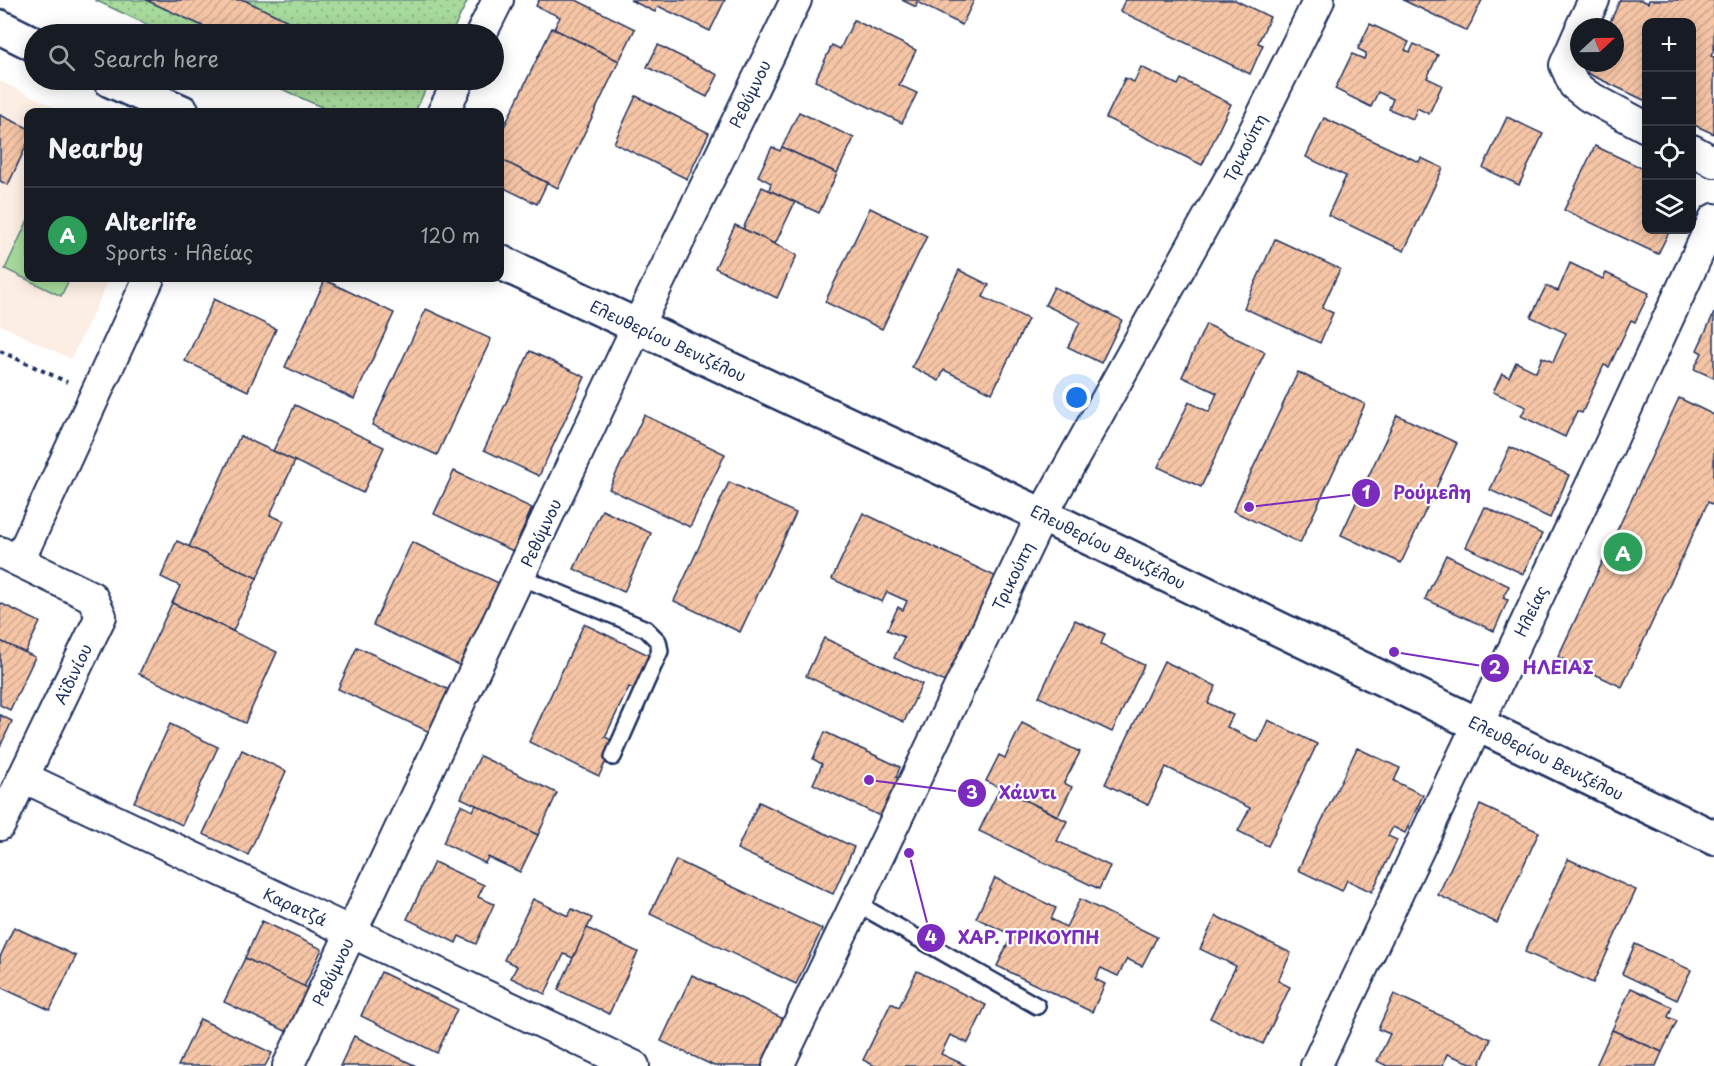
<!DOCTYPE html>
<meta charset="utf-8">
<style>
:root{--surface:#171b24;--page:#242831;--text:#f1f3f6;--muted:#9ea1a6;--line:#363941;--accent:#7c3aed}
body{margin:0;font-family:"Playpen Sans",sans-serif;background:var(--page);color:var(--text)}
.controls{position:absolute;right:18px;top:18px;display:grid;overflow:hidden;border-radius:12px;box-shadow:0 3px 15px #0003}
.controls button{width:54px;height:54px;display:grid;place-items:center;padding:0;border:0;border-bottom:2px solid var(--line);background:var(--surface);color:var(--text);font:30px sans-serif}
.compass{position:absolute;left:1570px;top:18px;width:54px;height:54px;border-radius:50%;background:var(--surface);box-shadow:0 3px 15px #0003;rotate:68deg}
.you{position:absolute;left:1077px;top:398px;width:21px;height:21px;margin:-15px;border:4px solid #fff;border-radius:50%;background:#1a73e8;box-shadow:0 0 0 9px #1a73e833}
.badge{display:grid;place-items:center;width:39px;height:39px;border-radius:50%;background:var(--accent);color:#fff;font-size:20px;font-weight:700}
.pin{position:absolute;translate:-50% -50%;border:3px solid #fff;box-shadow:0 2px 6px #0006}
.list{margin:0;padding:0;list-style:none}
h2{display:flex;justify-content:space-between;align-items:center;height:78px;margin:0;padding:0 24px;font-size:26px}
h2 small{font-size:20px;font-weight:400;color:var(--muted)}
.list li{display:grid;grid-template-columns:39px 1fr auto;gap:18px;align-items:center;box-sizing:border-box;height:96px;padding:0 24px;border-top:2px solid var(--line)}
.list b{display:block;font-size:22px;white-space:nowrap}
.list p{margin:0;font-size:20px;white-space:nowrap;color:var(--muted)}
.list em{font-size:20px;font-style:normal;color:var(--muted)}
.icon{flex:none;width:33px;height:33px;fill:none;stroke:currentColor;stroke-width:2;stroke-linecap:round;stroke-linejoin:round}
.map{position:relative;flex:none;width:1714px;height:1066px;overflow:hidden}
.search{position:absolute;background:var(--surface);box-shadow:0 3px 15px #0003;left:24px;top:24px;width:480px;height:66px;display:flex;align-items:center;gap:15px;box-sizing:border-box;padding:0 21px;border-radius:33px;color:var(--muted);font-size:22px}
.panel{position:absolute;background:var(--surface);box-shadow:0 3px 15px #0003;left:24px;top:108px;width:480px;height:174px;border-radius:12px}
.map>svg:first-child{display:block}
.built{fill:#fceee4}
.green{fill:url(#green-dots);stroke:#61847d;stroke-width:1.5}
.pitch{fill:#a7da9c;stroke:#61847d;stroke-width:1.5}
.building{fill:url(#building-hatch);stroke:#1b2f5e;stroke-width:1.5}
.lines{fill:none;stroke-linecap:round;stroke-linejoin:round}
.service-casing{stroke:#1b2f5e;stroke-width:20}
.minor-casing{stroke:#1b2f5e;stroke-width:34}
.tertiary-casing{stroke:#1b2f5e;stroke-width:38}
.path{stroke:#1b2f5e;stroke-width:4;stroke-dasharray:4.5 4.5;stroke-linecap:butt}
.service{stroke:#fff;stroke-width:15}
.minor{stroke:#fff;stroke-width:30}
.tertiary{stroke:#fff;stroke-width:33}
.labels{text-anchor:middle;stroke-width:4.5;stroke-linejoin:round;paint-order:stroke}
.street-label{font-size:16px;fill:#1b2f5e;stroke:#fff}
.leader{fill:none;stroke:#7b2cbf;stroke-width:2}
.callout-dot{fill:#7b2cbf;stroke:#fff;stroke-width:2}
.mark-label{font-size:18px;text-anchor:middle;font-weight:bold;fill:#fff}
.callout-label{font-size:18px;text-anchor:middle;font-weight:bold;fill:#7b2cbf;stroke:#fff;stroke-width:4.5;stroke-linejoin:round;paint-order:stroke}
</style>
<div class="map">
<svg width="1714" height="1066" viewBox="0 0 1714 1066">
<defs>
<pattern id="green-dots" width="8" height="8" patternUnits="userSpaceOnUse" patternTransform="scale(1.5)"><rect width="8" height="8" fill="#a7da9c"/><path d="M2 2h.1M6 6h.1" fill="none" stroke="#8fbb89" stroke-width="1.8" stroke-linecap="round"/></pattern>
<pattern id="building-hatch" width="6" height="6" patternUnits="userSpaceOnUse" patternTransform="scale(1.5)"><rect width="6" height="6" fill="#f6c5a6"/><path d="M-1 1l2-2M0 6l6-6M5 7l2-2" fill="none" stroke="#d2aa91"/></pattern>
</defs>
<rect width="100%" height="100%" fill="#fff"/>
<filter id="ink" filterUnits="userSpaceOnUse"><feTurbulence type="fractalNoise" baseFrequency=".0167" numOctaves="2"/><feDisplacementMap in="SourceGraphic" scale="12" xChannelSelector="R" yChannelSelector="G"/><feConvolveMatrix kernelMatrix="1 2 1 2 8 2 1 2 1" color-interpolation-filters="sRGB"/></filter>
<g filter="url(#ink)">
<path class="built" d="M0,81L64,112H28V278H110L71,359L0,325Z"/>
<g class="green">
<path d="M95,0H468L451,34H167Z"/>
<path d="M262,80H430L415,112H332Z"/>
</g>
<path class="pitch" d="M28,220V278H70L61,296L5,269Z"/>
<g class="building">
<path d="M146,0H244L309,31L308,34H220Z"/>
<path d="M539,0H576L635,29L619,61L554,29L560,17L536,6Z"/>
<path d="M630,0H725L710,31L658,6L655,12Z"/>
<path d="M902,0H974L962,25L917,2L916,7Z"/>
<path d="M1125,0H1235L1270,17L1258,43L1263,45L1250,74L1120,11Z"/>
<path d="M1403,0H1482L1467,31Z"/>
<path d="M1620,0H1641L1648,3L1649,0H1714V50L1711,56L1714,57V134L1692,124V22H1646V101L1587,73L1591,63H1615V27H1608Z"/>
<path d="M854,20L916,50L899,85L917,93L902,123L815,81L832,45L840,49Z"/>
<path d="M1370,24L1409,42L1405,50L1410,52L1414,44L1438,55L1427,78L1442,85L1429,114L1417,108L1413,119L1389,109L1393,99L1378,92L1371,107L1335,89L1352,54L1364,59L1366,53L1358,49Z"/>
<path d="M552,28L619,61L558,188L500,159V135Z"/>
<path d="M658,45L718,75L707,97L647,67Z"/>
<path d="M1141,67L1178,85L1181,79L1231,104L1202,165L1106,118L1125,78L1134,82Z"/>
<path d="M636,96L709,133L687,179L614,143Z"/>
<path d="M799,112L854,138L837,173L782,147Z"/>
<path d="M0,115L28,128V142L8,185L0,181Z"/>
<path d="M1507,117L1543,134L1519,185L1483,168Z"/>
<path d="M1324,118L1419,162L1421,158L1443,168L1404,251L1328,215L1346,176L1306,157Z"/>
<path d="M1595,146L1646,170V230H1670L1658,254L1564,210Z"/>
<path d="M772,147L780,151L782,147L837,173L819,213L769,190L771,183L758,176Z"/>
<path d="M500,159L547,183L537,204L500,186Z"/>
<path d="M762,187L795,202L775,244L743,229Z"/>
<path d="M870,208L927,236L882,329L825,302Z"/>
<path d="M735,225L797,255L777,298L715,268Z"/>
<path d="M1275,239L1340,269L1322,308L1333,313L1320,343L1244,308Z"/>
<path d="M1570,263L1603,279L1606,273L1649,293L1635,322L1631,320L1609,367L1604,365L1582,413L1577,411L1565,437L1521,416L1526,407L1493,392L1502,374L1509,377L1516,362L1536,372L1542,357L1553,362L1566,333L1531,317L1546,286L1558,291Z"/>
<path d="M959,270L989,285L983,297L1028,319L992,393L944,370L939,381L912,367Z"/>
<path d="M325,280L394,313L354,399L285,367Z"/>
<path d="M1054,287L1122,320L1101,363L1068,347L1080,322L1045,305Z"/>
<path d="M214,299L276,329L248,391L185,361Z"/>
<path d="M426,309L491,339L437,455L372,425Z"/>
<path d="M1714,313V378L1694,369L1702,353L1697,350Z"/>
<path d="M1206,324L1265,352L1201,487L1158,467L1189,402L1209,412L1217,393L1182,377Z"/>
<path d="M530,351L585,377L539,476L484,450Z"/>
<path d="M1298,372L1365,404L1300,543L1233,511Z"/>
<path d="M1679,398L1714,415V505L1708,502L1622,687L1558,657Z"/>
<path d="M295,405L384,447L363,493L273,451Z"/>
<path d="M644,415L725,454L690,527L609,489Z"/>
<path d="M1397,415L1457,443L1401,563L1341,535Z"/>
<path d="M240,436L295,461L270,515L284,521L257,578L189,547Z"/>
<path d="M1510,447L1569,475L1550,518L1490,490Z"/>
<path d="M454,471L532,508L513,551L434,514Z"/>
<path d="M729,482L796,513L740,632L674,601Z"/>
<path d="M1485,507L1542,534L1523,574L1466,547Z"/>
<path d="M602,510L651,533L624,592L574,569Z"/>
<path d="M863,513L999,578L949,684L894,658L904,637L887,630L898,607L903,610L907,601L887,592L882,602L832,579Z"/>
<path d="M177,541L257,578L233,631L172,603L180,586L161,577Z"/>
<path d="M412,542L503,585L465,668L373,625Z"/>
<path d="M1446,555L1509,586L1503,598L1508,600L1494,631L1425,599Z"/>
<path d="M0,603L40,622L25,653L0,641Z"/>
<path d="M172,603L277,652L245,723L139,674Z"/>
<path d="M1075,620L1105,634L1101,644L1144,665L1112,732L1039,697Z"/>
<path d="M584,624L653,657L638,691L629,687L605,737L615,742L599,776L529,742Z"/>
<path d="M824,638L922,684L904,722L806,676Z"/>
<path d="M0,641L35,657L10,710L0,705Z"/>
<path d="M357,647L456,693L436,735L338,689Z"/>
<path d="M1164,661L1216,686L1208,703L1233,715L1227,727L1258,742L1268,720L1317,744L1268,846L1238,831L1250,808L1166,767L1148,805L1105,784Z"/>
<path d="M0,715L12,721L0,747Z"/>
<path d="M1022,723L1080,752L1064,783L1072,787L1058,816L986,781L999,755L1005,758Z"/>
<path d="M170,724L218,747L182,825L134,802Z"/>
<path d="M825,732L900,767L896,777L903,780L886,819L813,784L822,764L813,759Z"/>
<path d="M1357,748L1400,768L1394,781L1423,795L1405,833L1393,827L1388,836L1397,840L1372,892L1347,880L1342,891L1298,870Z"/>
<path d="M242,750L286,771L248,855L203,834Z"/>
<path d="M480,756L557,793L538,835L461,798Z"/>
<path d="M1000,788L1067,821L1057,841L1110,866L1099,889L979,831Z"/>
<path d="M759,802L854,847L833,894L737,849Z"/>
<path d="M461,805L473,811L476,805L538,835L520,872L488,857L485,863L443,843Z"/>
<path d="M1480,805L1539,832L1497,923L1438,895Z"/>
<path d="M1568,859L1636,890L1593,983L1525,952Z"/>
<path d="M676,860L822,929L796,984L650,914Z"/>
<path d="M434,862L484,885L478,897L494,904L476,944L459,936L456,943L407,919Z"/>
<path d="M995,878L1056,908L1051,919L1066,927L1080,899L1157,937L1142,966L1127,959L1118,976L1101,968L1095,979L1105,984L1092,1012L997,966L1012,935L976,918Z"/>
<path d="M533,899L568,916L572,909L592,918L573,958L564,954L545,994L511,978L517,966L504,960Z"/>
<path d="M1216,916L1291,953L1278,981L1290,987L1263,1044L1210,1018L1236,966L1200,949Z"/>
<path d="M262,921L322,949L304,987L245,958Z"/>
<path d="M14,927L76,956L50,1010L0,987V957Z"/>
<path d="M587,928L638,952L609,1014L558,990Z"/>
<path d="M1635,944L1691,970L1677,1000L1622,974Z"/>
<path d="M245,958L314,991L294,1035L224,1002Z"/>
<path d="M917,971L986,1005L968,1043L950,1035L941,1054L967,1066H875L863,1060L891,1003L899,1007Z"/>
<path d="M381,972L457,1009L437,1053L361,1016Z"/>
<path d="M692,975L790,1022L769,1066H714L661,1041Z"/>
<path d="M1631,988L1672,1007L1668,1017L1677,1021L1662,1052L1612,1030Z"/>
<path d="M1394,994L1491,1039L1479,1066L1447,1054L1443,1065L1444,1066H1387L1377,1061L1390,1034L1378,1029Z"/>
<path d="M200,1019L272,1053L265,1066H178Z"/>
<path d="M1612,1030L1662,1052L1656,1066H1596Z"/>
<path d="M354,1036L416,1066H340Z"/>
</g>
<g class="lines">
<defs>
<g id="service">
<path d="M521,577L646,629L658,641L660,651L613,757"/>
<path d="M856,903L1037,1006"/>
</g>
<g id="minor">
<path d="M1581,27L1594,0"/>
<path d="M1579,33L1565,65L1574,85L1588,96L1646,127"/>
<path d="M481,34L498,0"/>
<path d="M443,112L459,80"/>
<path d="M1692,150L1714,162"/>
<path d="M0,552L92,597L101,616L0,825"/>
<path d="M19,561L149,278"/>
<path d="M23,777L634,1066"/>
<path d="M288,1066L637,327L796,0"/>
<path d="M778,1066L1042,515L1239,162L1319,0"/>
<path d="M1316,1066L1600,466L1714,219"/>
</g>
<g id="tertiary">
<path d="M0,27L34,44"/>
<path d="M110,80L182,112"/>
<path d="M500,262L1042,515L1714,838"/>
</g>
</defs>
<use href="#service" class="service-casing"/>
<use href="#minor" class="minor-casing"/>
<use href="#tertiary" class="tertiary-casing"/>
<path class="path" d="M0,351L67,382"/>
<use href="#service" class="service"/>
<use href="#minor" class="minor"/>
<use href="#tertiary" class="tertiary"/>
</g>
</g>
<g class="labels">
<g class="street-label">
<text transform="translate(750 94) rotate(-64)" y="6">Ρεθύμνου</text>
<text transform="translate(1245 148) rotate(-63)" y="6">Τρικούπη</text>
<text transform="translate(668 341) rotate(25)" y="6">Ελευθερίου Βενιζέλου</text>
<text transform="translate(541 533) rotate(-65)" y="6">Ρεθύμνου</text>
<text transform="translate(1108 547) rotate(26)" y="6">Ελευθερίου Βενιζέλου</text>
<text transform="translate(1013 576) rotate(-64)" y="6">Τρικούπη</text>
<text transform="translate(1531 611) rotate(-64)" y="6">Ηλείας</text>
<text transform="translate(73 674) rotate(-64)" y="6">Αϊδινίου</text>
<text transform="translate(1546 758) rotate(26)" y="6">Ελευθερίου Βενιζέλου</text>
<text transform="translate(295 907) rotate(25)" y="6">Καρατζά</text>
<text transform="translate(333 972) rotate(-64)" y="6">Ρεθύμνου</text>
</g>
</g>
<path class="leader" d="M1249 507L1366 493M1394 652L1495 668M869 780L972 793M909 853L931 938"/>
<g class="callout-dot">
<circle cx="1249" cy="507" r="6"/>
<circle cx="1394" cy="652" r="6"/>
<circle cx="869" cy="780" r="6"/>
<circle cx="909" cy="853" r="6"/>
<circle cx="1366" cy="493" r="15"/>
<circle cx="1495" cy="668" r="15"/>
<circle cx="972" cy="793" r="15"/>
<circle cx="931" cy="938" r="15"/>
</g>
<g class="mark-label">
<text x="1366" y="499">1</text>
<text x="1495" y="674">2</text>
<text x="972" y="799">3</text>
<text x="931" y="944">4</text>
</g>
<g class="callout-label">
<text x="1432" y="499">Ρούμελη</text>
<text x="1558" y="674">ΗΛΕΙΑΣ</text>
<text x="1028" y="799">Χάιντι</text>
<text x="1029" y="944">ΧΑΡ. ΤΡΙΚΟΥΠΗ</text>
</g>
</svg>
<div class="controls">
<button>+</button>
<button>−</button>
<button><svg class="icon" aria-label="locate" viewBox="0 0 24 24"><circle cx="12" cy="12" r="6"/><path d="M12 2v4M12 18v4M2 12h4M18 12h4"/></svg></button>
<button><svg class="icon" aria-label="layers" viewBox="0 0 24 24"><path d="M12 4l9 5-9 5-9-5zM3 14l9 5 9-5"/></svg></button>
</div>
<svg class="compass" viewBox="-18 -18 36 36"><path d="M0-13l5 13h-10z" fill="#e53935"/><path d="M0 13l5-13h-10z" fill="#9ea1a6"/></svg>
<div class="you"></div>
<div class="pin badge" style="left:1623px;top:552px;background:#2e9e5b">A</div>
<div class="search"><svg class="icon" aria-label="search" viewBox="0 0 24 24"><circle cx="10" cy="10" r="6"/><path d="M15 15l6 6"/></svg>Search here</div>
<section class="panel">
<h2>Nearby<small></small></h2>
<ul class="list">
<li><span class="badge" style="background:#2e9e5b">A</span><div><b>Alterlife</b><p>Sports · Ηλείας</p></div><em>120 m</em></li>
</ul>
</section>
</div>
